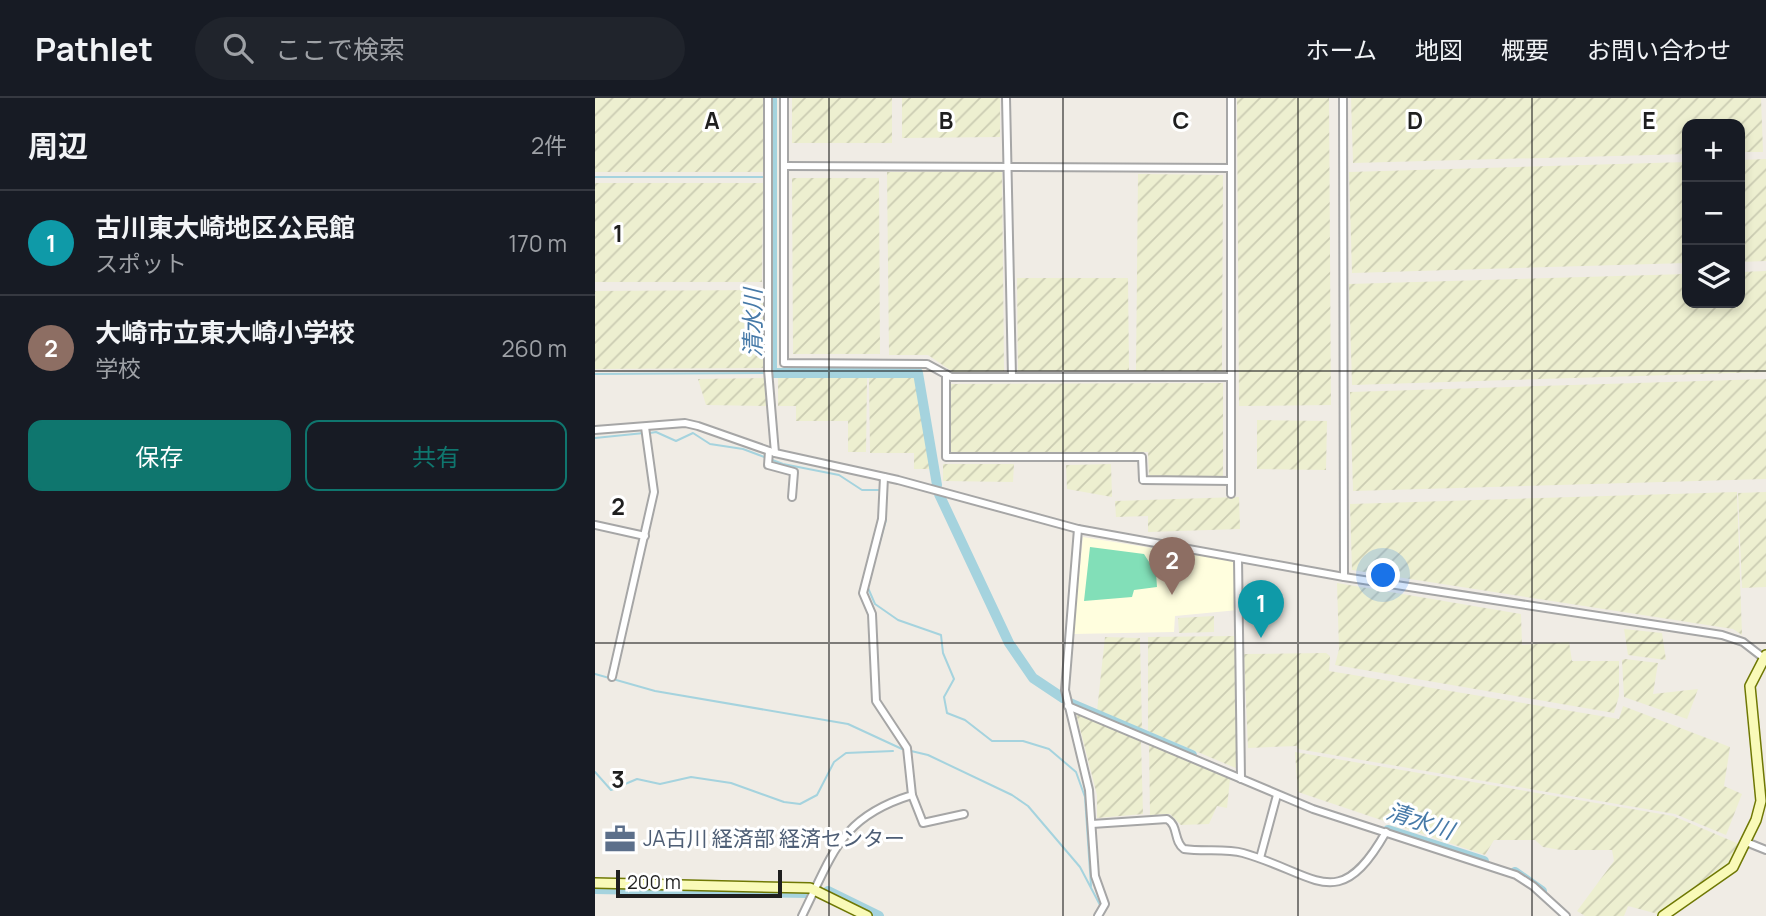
<!DOCTYPE html>
<html lang="ja">
<meta charset="utf-8">
<style>
:root{--surface:#171b24;--page:#20242c;--text:#f1f3f6;--muted:#9ea1a6;--line:#363941;--accent:#0f766e}
body{margin:0;font-family:Manrope,"Noto Sans JP",sans-serif;background:var(--page);color:var(--text)}
.controls{position:absolute;right:21px;top:21px;display:grid;overflow:hidden;border-radius:14px;box-shadow:0 4px 10px #0003}
.controls button{width:63px;height:63px;display:grid;place-items:center;padding:0;border:0;border-bottom:2px solid var(--line);background:var(--surface);color:var(--text);font:35px sans-serif}
.scale{position:absolute;left:21px;bottom:18px;width:166px;box-sizing:border-box;padding-left:7px;border:4px solid #1f1f1f;border-top:0;font-size:19px;line-height:24px;white-space:nowrap;color:#1f1f1f;-webkit-text-stroke:5px #fff;paint-order:stroke}
.you{position:absolute;left:789px;top:478px;width:24px;height:24px;margin:-18px;border:5px solid #fff;border-radius:50%;background:#1a73e8;box-shadow:0 0 0 10px #1a73e833}
.badge{display:grid;place-items:center;width:46px;height:46px;border-radius:50%;background:var(--accent);color:#fff;font-size:23px;font-weight:700}
.pin{position:absolute;translate:-50% -58px;filter:drop-shadow(0 2px 4px #0008)}
.pin::after{content:'';position:absolute;top:37px;width:24px;height:21px;background:inherit;clip-path:polygon(0 0,100% 0,50% 100%)}
.list{margin:0;padding:0;list-style:none}
h2{display:flex;justify-content:space-between;align-items:center;height:91px;margin:0;padding:0 28px;font-size:30px}
h2 small{font-size:23px;font-weight:400;color:var(--muted)}
.list li{display:grid;grid-template-columns:46px 1fr auto;gap:21px;align-items:center;box-sizing:border-box;height:105px;padding:0 28px;border-top:2px solid var(--line)}
.list b{display:block;font-size:26px;white-space:nowrap}
.list p{margin:0;font-size:23px;white-space:nowrap;color:var(--muted)}
.list em{font-size:23px;font-style:normal;color:var(--muted)}
.actions{display:flex;gap:14px;padding:21px 28px}
.actions a{flex:1;padding:16px 0;border:2px solid var(--accent);border-radius:14px;text-align:center;font-size:24px;color:var(--accent)}
.actions .main{background:var(--accent);color:#fff}
.icon{flex:none;width:38px;height:38px;fill:none;stroke:currentColor;stroke-width:2;stroke-linecap:round;stroke-linejoin:round}
.map{position:relative;flex:none;width:1171px;height:818px;overflow:hidden}
header{display:flex;align-items:center;gap:42px;box-sizing:border-box;height:98px;padding:0 35px;background:var(--surface);border-bottom:2px solid var(--line)}
header strong{font-size:33px}
nav{display:flex;gap:38px;margin-inline-start:auto;font-size:24px}
.search{width:490px;height:63px;background:var(--page);display:flex;align-items:center;gap:18px;box-sizing:border-box;padding:0 24px;border-radius:38px;color:var(--muted);font-size:26px}
main{display:flex}
aside{flex:1;background:var(--surface)}
.map>svg:first-child{display:block}
.education{fill:#fffede}
.farmland{fill:url(#farmland-furrows)}
.pitch{fill:#82dfb8}
.lines{fill:none;stroke-linecap:round;stroke-linejoin:round}
.stream{stroke:#a5d3de;stroke-width:2}
.river{stroke:#a5d3de;stroke-width:10}
.street-casing{stroke:#a6a6a6;stroke-width:10}
.secondary-casing{stroke:#6f7804;stroke-width:12}
.street{stroke:#fff;stroke-width:6}
.secondary{stroke:#f9fab8;stroke-width:9}
.grid{fill:none;stroke:#1f1f1f;stroke-width:2;stroke-opacity:0.55}
.labels{text-anchor:middle;stroke-width:6;stroke-linejoin:round;paint-order:stroke}
.service-label{font-size:21px;fill:#4e5e75;stroke:#fff;text-anchor:start}
.water-label{font-size:23px;font-style:italic;fill:#477aa8;stroke:#fff}
.grid-label{font-size:23px;text-anchor:middle;font-weight:bold;fill:#1f1f1f;stroke:#fff;stroke-width:6;stroke-linejoin:round;paint-order:stroke}
</style>
<header>
<strong>Pathlet</strong>
<div class="search"><svg class="icon" aria-label="search" viewBox="0 0 24 24"><circle cx="10" cy="10" r="6"/><path d="M15 15l6 6"/></svg>ここで検索</div>
<nav><a>ホーム</a><a>地図</a><a>概要</a><a>お問い合わせ</a></nav>
</header>
<main>
<aside>
<h2>周辺<small>2件</small></h2>
<ul class="list">
<li><span class="badge" style="background:#0f9aa8">1</span><div><b>古川東大崎地区公民館</b><p>スポット</p></div><em>170 m</em></li>
<li><span class="badge" style="background:#8d6e63">2</span><div><b>大崎市立東大崎小学校</b><p>学校</p></div><em>260 m</em></li>
</ul>
<div class="actions"><a class="main">保存</a><a>共有</a></div>
</aside>
<div class="map">
<svg width="1171" height="818" viewBox="0 0 1171 818">
<defs>
<pattern id="farmland-furrows" width="10" height="10" patternUnits="userSpaceOnUse" patternTransform="scale(1.75)"><rect width="10" height="10" fill="#edefd0"/><path d="M-1 1l2-2M0 10L10 0M9 11l2-2" fill="none" stroke="#cbccb2"/></pattern>
</defs>
<rect width="100%" height="100%" fill="#f0ece5"/>
<path class="education" d="M488,439L638,463L643,512L580,518L579,534L478,536Z"/>
<g class="farmland">
<rect x="0" y="0" width="169" height="74"/>
<rect x="197" y="0" width="100" height="45"/>
<path d="M307,0H405V39L307,40Z"/>
<path d="M642,0H734L736,307L644,308Z"/>
<path d="M756,0H1166L1168,54H1145V26H1092V56L758,65Z"/>
<path d="M1171,61V163L1145,164V62Z"/>
<path d="M1092,64V165L757,175L754,74Z"/>
<path d="M407,73L409,273L358,274L333,257H294L292,74Z"/>
<path d="M543,76L628,77L627,273H541Z"/>
<path d="M197,80H284L285,256H198Z"/>
<path d="M0,85H168L167,184H0Z"/>
<path d="M1171,173V274L757,287L754,186L1092,176V205H1145V174Z"/>
<path d="M422,180H533L534,272L423,273Z"/>
<path d="M168,192L169,270L0,271V193Z"/>
<path d="M183,279L272,280L271,354H253V323H201V308H183Z"/>
<path d="M170,280L175,308L111,307L103,281Z"/>
<path d="M274,280H320L336,371H319V355H275Z"/>
<path d="M1171,281V381L758,393L755,294Z"/>
<path d="M628,285V378H554L553,354L354,355V286Z"/>
<path d="M662,322L732,323L731,372L662,371Z"/>
<path d="M348,366H419L418,384L348,383Z"/>
<path d="M516,366L517,399L472,391L471,367Z"/>
<path d="M1142,394L1147,537L1138,531L757,472L755,406Z"/>
<path d="M1171,394V489L1147,490L1143,395Z"/>
<path d="M644,399L645,431L553,434V418L521,419L520,403Z"/>
<path d="M742,485L926,516L927,547L974,544L977,563H1024V598L1019,615L740,567L744,551Z"/>
<path d="M619,518V534L584,535L583,520Z"/>
<path d="M1029,531L1067,535L1071,562L1033,557Z"/>
<path d="M640,538L643,671L553,633V539Z"/>
<path d="M510,539L545,540L547,631L502,613Z"/>
<path d="M731,555L735,558L734,573L1024,621L1028,608L1135,649L1129,688L1147,696L1131,737L1080,716L703,651L702,648L653,650L649,556Z"/>
<path d="M1030,561L1063,565L1058,596L1103,591L1092,621L1029,599L1027,562Z"/>
<path d="M481,615L546,643L548,716L502,720V697Z"/>
<path d="M554,646L635,681L632,710L622,708L614,726L586,727L575,716L555,717Z"/>
<path d="M700,654L1078,718L1144,746L1139,764L1063,816L1033,808L1029,818H990L982,813L1019,763L1017,752H966L948,749L940,742H899L890,757L703,694Z"/>
</g>
<path class="pitch" d="M495,449L549,456L561,475L562,489L539,492L537,499L489,503Z"/>
<g class="lines">
<g class="stream">
<path d="M0,79H169"/>
<path d="M0,276L170,275"/>
<path d="M55,335L61,334L81,343L98,335L115,346L148,351L188,366L244,377L267,392H287"/>
<path d="M0,340L49,335"/>
<path d="M277,471L291,422V395"/>
<path d="M273,490L280,506L303,522L346,537L348,555L359,581L349,599L352,615L370,622L397,643H428L454,651L481,674L490,699L496,788"/>
<path d="M0,576L60,593L253,626L307,651"/>
<path d="M316,653L333,657L417,697L433,708L485,769L505,807"/>
<path d="M0,674L16,692L42,681L65,686L96,679L136,685L189,704L205,706L222,697L239,664L251,655L298,653"/>
</g>
<g class="river">
<path d="M177,0V275H323L342,387"/>
<path d="M344,396L414,545L438,580L468,600"/>
<path d="M475,605L597,657"/>
<path d="M793,732L889,763"/>
<path d="M920,774L947,793"/>
<path d="M0,791L212,795"/>
<path d="M233,793L284,818"/>
</g>
<defs>
<g id="street">
<path d="M173,0V272L180,355"/>
<path d="M189,0V265L332,266L356,279H636"/>
<path d="M411,0L417,279"/>
<path d="M748,0L749,479"/>
<path d="M189,68L636,70"/>
<path d="M351,276V359H547L548,382L636,383"/>
<path d="M0,332L90,325L103,328L180,355L303,382L483,431L749,479L1127,537L1148,544L1170,561"/>
<path d="M174,353L173,367L199,374L197,399"/>
<path d="M636,396V0"/>
<path d="M0,427L50,438"/>
<path d="M483,431L470,592L494,692L500,778L510,806L503,818"/>
<path d="M643,460L646,681"/>
<path d="M17,579L59,394L50,329"/>
<path d="M473,608L718,711L921,777L938,788L971,818"/>
<path d="M317,697L328,725L369,716"/>
<path d="M497,726L572,721C584,728 578,743 589,751C608,754 631,750 648,755C722,776 743,818 791,734"/>
<path d="M1151,744L1171,752"/>
<path d="M665,760L682,697"/>
<path d="M207,818C238,756 245,719 317,697L312,650L281,603L277,516L268,495L287,421L289,379"/>
</g>
<g id="secondary">
<path d="M0,785L215,790L272,818"/>
<path d="M1068,818L1138,769L1161,722L1166,703L1155,588L1171,557"/>
</g>
</defs>
<use href="#street" class="street-casing"/>
<use href="#secondary" class="secondary-casing"/>
<use href="#street" class="street"/>
<use href="#secondary" class="secondary"/>
</g>
<path class="grid" d="M234,0V818M468,0V818M703,0V818M937,0V818M0,273H1171M0,545H1171"/>
<defs>
<symbol id="office-bare" viewBox="-9 -9 18 18"><path d="M-6-3h4V-5.5h4V-3h4V5H-6ZM-1-4.5V-3h2v-1.5ZM-6 0V1H6V0Z" fill="#5c6f8a" stroke="#fff" stroke-width="2.5" paint-order="stroke"/></symbol>
</defs>
<g fill-rule="evenodd">
<use href="#office-bare" x="3" y="719" width="44" height="44"/>
</g>
<g class="labels">
<g class="service-label">
<text x="48" y="748">JA古川 経済部 経済センター</text>
</g>
<g class="water-label">
<text transform="translate(158 225) rotate(-90)" y="8">清水川</text>
<text transform="translate(825 723) rotate(18)" y="8">清水川</text>
</g>
</g>
<g class="grid-label">
<text x="117" y="31">A</text>
<text x="351" y="31">B</text>
<text x="586" y="31">C</text>
<text x="820" y="31">D</text>
<text x="1054" y="31">E</text>
<text x="23" y="144">1</text>
<text x="23" y="417">2</text>
<text x="23" y="690">3</text>
</g>
</svg>
<div class="controls">
<button>+</button>
<button>−</button>
<button><svg class="icon" aria-label="layers" viewBox="0 0 24 24"><path d="M12 4l9 5-9 5-9-5zM3 14l9 5 9-5"/></svg></button>
</div>
<div class="scale">200 m</div>
<div class="you"></div>
<div class="pin badge" style="left:666px;top:540px;background:#0f9aa8">1</div>
<div class="pin badge" style="left:577px;top:497px;background:#8d6e63">2</div>
</div>
</main>
